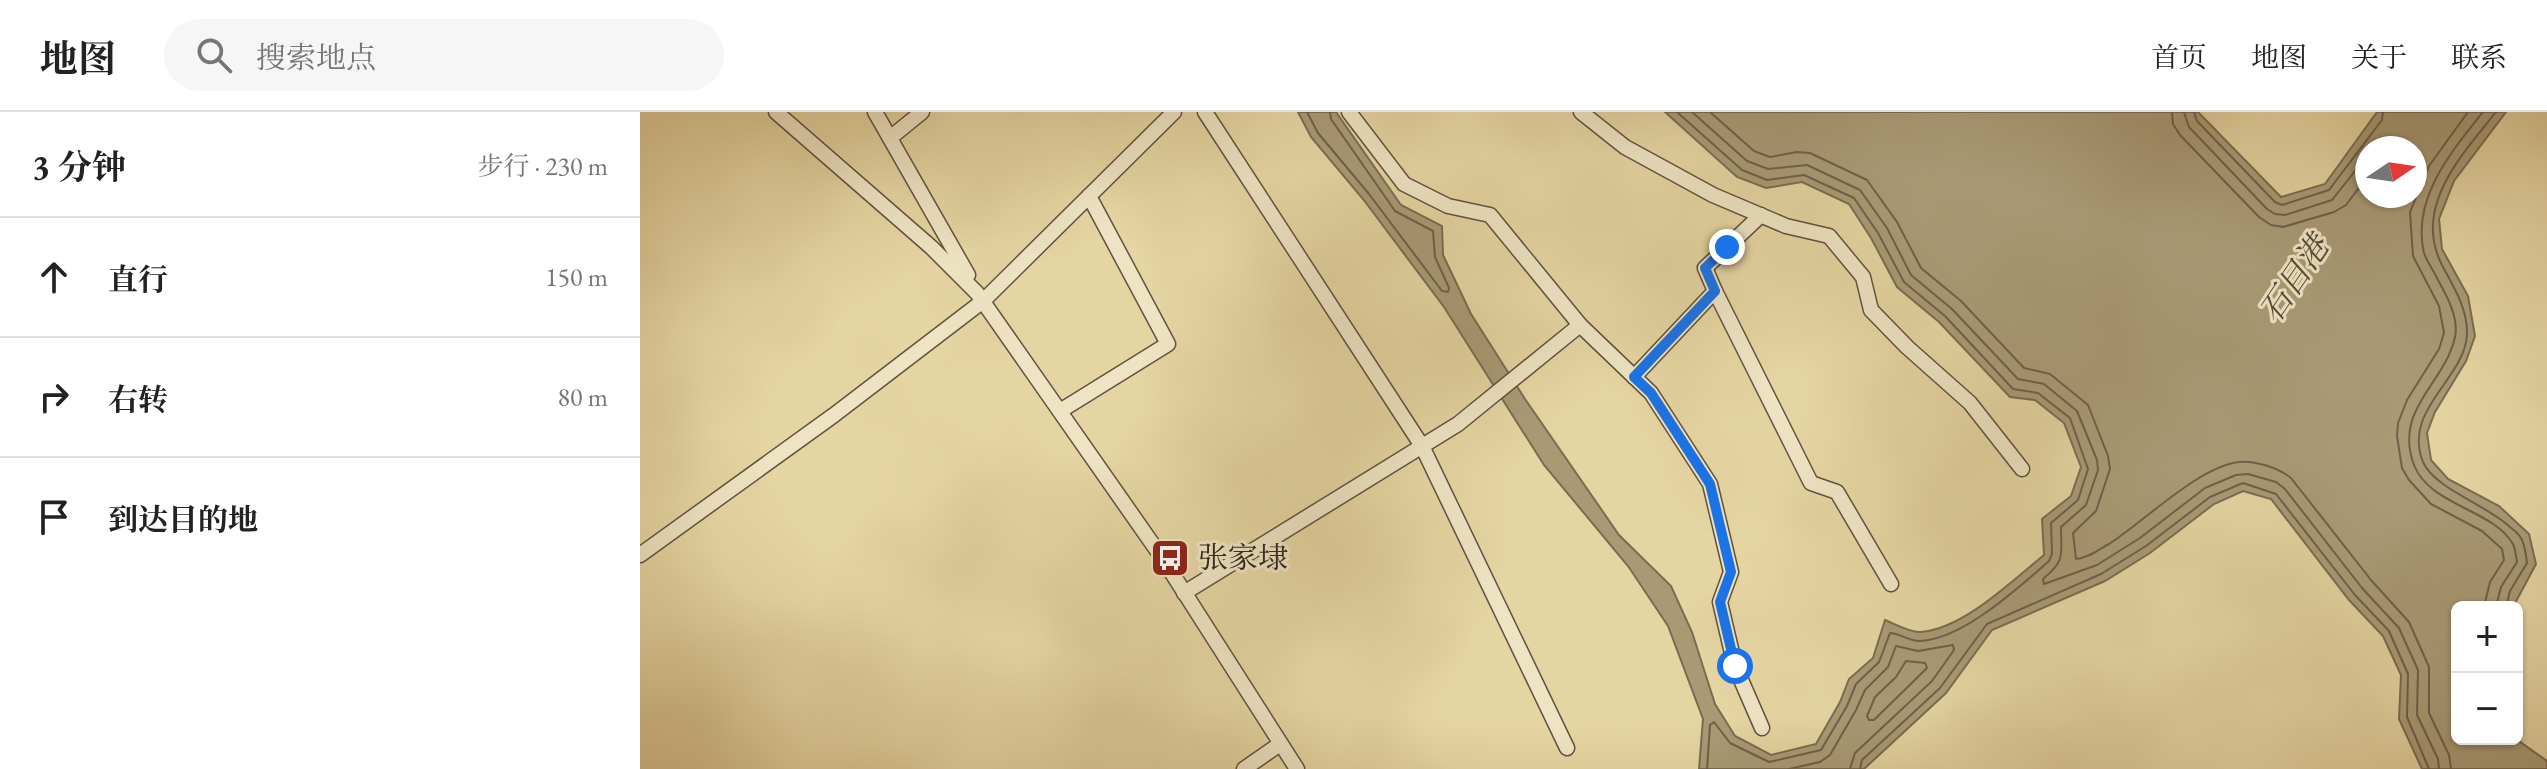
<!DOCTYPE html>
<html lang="zh">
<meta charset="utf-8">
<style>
:root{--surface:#fff;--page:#f6f6f6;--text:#222;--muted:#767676;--line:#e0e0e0}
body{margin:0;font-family:"EB Garamond","Noto Serif SC",serif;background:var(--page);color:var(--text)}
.controls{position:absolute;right:24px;bottom:24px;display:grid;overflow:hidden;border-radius:12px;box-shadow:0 2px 6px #0004}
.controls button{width:72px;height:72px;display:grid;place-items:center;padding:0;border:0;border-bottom:2px solid var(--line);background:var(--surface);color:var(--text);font:40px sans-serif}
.compass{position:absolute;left:1715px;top:24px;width:72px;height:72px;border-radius:50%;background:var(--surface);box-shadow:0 2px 6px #0004;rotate:77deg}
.stop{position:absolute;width:24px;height:24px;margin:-18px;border:6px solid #1a73e8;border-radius:50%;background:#fff}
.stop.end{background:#1a73e8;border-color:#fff;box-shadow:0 2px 8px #0008}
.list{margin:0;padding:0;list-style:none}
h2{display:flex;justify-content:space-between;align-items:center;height:104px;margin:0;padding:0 32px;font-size:34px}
h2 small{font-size:26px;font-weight:400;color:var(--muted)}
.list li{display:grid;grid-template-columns:52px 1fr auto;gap:24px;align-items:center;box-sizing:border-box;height:120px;padding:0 32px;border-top:2px solid var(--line)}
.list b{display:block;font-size:30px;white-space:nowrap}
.list em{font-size:26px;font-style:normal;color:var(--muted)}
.icon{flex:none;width:44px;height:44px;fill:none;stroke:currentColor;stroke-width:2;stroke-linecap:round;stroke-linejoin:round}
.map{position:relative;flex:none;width:1907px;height:657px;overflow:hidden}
header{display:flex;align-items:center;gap:48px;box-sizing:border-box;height:112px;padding:0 40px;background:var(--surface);border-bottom:2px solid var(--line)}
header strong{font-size:38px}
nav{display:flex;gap:44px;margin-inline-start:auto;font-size:28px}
.search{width:560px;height:72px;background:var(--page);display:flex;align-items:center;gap:20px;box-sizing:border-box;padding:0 28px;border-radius:44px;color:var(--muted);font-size:30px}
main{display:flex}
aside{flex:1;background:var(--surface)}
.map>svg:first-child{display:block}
.water{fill:#a99a75;stroke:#7a6c52;stroke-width:2;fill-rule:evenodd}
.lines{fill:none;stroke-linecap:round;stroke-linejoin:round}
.shore{stroke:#6e604a;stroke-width:2}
.street-casing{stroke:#60523f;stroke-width:17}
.street{stroke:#eee4c3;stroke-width:14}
.route{stroke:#1a73e8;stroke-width:10}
.labels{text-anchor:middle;stroke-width:6;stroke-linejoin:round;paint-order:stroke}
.poi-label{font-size:30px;fill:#34271e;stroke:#eee4c3;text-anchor:start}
.water-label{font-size:32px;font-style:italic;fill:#574a38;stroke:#eee4c3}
</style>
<header>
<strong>地图</strong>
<div class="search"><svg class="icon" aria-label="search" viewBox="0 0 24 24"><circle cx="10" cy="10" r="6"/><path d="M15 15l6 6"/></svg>搜索地点</div>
<nav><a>首页</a><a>地图</a><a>关于</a><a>联系</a></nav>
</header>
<main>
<aside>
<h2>3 分钟<small>步行 · 230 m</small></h2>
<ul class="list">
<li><svg class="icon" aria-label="ahead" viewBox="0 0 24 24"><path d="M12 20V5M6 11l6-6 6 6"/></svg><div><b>直行</b></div><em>150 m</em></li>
<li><svg class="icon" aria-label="right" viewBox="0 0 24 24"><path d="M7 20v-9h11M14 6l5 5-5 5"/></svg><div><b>右转</b></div><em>80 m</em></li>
<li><svg class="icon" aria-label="arrive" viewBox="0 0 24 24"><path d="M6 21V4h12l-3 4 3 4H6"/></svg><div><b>到达目的地</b></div></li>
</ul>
</aside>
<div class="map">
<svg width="1907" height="657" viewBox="0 0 1907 657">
<rect width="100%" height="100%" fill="#e5d5a2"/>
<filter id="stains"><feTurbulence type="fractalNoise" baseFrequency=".0025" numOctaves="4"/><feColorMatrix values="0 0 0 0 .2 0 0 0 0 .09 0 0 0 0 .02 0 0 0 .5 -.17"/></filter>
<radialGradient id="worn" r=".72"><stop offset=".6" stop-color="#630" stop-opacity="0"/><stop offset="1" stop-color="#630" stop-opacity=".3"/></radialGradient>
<path class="water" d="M658,0H696L761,93L802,114L803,143L831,202L885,287L979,423L1031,474L1052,520L1075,592L1095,624L1131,643L1176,632L1200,590L1209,567L1233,546L1245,508C1255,512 1270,521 1281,520C1323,517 1372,469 1404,443L1402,407L1431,384L1441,355L1424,311L1395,288L1370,285L1299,210L1257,175L1231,126L1209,92L1162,70L1126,76L1097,65L1025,0H1558L1641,85L1685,72L1737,0H1866L1814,69L1799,107L1802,137L1828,184L1835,224L1826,249L1795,300L1787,321L1791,348L1808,367L1859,394L1889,422L1896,452L1873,495H1817V627H1876L1907,649V657H1782L1759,607L1761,563L1743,524L1709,488L1631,387L1603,379L1574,392L1510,441L1465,469L1352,518L1306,581L1224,657H1059L1063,607L1028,514L988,454L904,353L804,195L723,87L671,25ZM1727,36H1775V84H1727Z"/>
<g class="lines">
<g class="shore">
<path d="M667,0L678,21L729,82L802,179L808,180L809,176L795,145L793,119L755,99L691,7L690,0"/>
<path d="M1037,0L1102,58L1127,68L1164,63L1214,86L1238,121L1264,170L1305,204L1373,277L1398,281L1430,306L1448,357L1438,388L1411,411L1412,442L1409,449C1378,476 1322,528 1279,529C1269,529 1259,521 1250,521L1239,550L1216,572L1207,594L1181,638L1129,650L1090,631L1074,610L1070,613L1067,657"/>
<path d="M1052,0L1107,49L1128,57L1167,53L1220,78L1247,116L1271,163L1312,197L1378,267L1404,272L1437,299L1457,348L1458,358L1446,393L1421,415C1421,443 1426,448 1403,467L1404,472L1457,453L1500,426L1565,376L1596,363L1608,362L1636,370L1645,377L1722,476L1759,516L1778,558L1777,603L1798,647L1799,657"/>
<path d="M1070,0L1114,39L1130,45L1157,40L1170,41L1227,68L1257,110L1281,156L1321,189L1384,256L1410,262L1448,293L1468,344L1470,357L1456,399L1433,421L1436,447C1448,446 1458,438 1469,432C1505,409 1558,355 1599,350C1614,348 1639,356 1651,366L1731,468L1769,510L1789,555V601L1809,643L1811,657"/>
<path d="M1532,0L1533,12L1540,23L1619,105L1631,113L1643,115L1694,100L1706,93L1727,65"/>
<path d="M1544,0L1549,15L1627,97L1635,102L1645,103L1692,88L1727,44"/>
<path d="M1554,0L1557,9L1635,90L1642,93L1689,78L1742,8L1743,0"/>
<path d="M1828,0L1789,54L1770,100L1773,144L1799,194L1804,221L1799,237L1767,288L1758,311L1757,324L1762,356L1769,368L1791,392L1842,419L1862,437L1864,448L1850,470L1844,495"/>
<path d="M1843,0C1812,39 1771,86 1784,141C1787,150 1794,159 1798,168C1807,184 1819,206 1815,225C1805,272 1753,297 1774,353C1789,393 1854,398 1873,432C1875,436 1876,444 1877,450L1861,475L1856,495"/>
<path d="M1856,0C1821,44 1771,96 1803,155C1814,175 1828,198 1827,223C1824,268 1762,298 1783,350C1795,377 1847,393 1870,415C1874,418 1880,423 1882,428C1885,434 1886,444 1887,451L1870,479L1866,495"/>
<path d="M1266,549L1285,551L1287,556L1234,608H1229L1227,604L1235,585L1256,565Z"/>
<path d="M1149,657L1180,650L1190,643L1216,598L1225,578L1248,555L1256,534L1278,539L1313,533L1314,538L1292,569L1215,641L1210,657"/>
<path d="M1220,657L1222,648L1300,576L1347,512L1461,462L1506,434L1570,385L1603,371L1636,382L1715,483L1749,519L1768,562L1767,605L1789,657"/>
</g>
<defs>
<g id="street">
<path d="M136,0L291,135L337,181L523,447L657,657"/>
<path d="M235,0L328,163"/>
<path d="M565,0L782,334L927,636"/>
<path d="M709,0L764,72L808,94L850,103L940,213L1011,281L1070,372L1091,460L1080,490L1095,554L1122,616"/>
<path d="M941,0L985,35L1073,83L1146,114L1189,124L1223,165L1231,198L1267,235L1330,291L1382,357"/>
<path d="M250,26L282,0"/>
<path d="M1075,179L1171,371L1197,380L1251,472"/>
<path d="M994,265L1075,179L1065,156L1121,103"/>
<path d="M420,299L528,232L449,84"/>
<path d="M0,443L194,303L343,189L534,0"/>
<path d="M544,481L818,312L940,213"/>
<path d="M604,657L640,632"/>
</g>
</defs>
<use href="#street" class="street-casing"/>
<use href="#street" class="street"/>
</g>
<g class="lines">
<path class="route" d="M1087,135L1065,156L1075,179L994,265L1011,281L1070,372L1091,460L1080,490L1095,554"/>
</g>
<defs>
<symbol id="bus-square" viewBox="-11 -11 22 22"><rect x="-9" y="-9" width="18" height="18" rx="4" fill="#8f2418" stroke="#eee4c3"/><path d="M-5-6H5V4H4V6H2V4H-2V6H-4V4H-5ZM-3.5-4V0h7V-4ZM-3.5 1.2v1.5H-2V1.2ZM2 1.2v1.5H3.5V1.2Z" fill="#fff"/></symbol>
</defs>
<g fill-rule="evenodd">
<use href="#bus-square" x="508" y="424" width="44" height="44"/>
</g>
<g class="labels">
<g class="poi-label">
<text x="558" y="456">张家埭</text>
</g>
<g class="water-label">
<text transform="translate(1654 167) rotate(-56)" y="11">石目港</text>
</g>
</g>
<rect width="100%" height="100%" filter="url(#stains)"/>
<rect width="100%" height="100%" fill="url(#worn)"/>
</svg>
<div class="controls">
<button>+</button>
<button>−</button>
</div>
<svg class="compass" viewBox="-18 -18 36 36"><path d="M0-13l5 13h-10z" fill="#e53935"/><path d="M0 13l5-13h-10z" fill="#767676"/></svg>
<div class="stop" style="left:1095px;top:554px"></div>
<div class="stop end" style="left:1087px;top:135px"></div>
</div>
</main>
